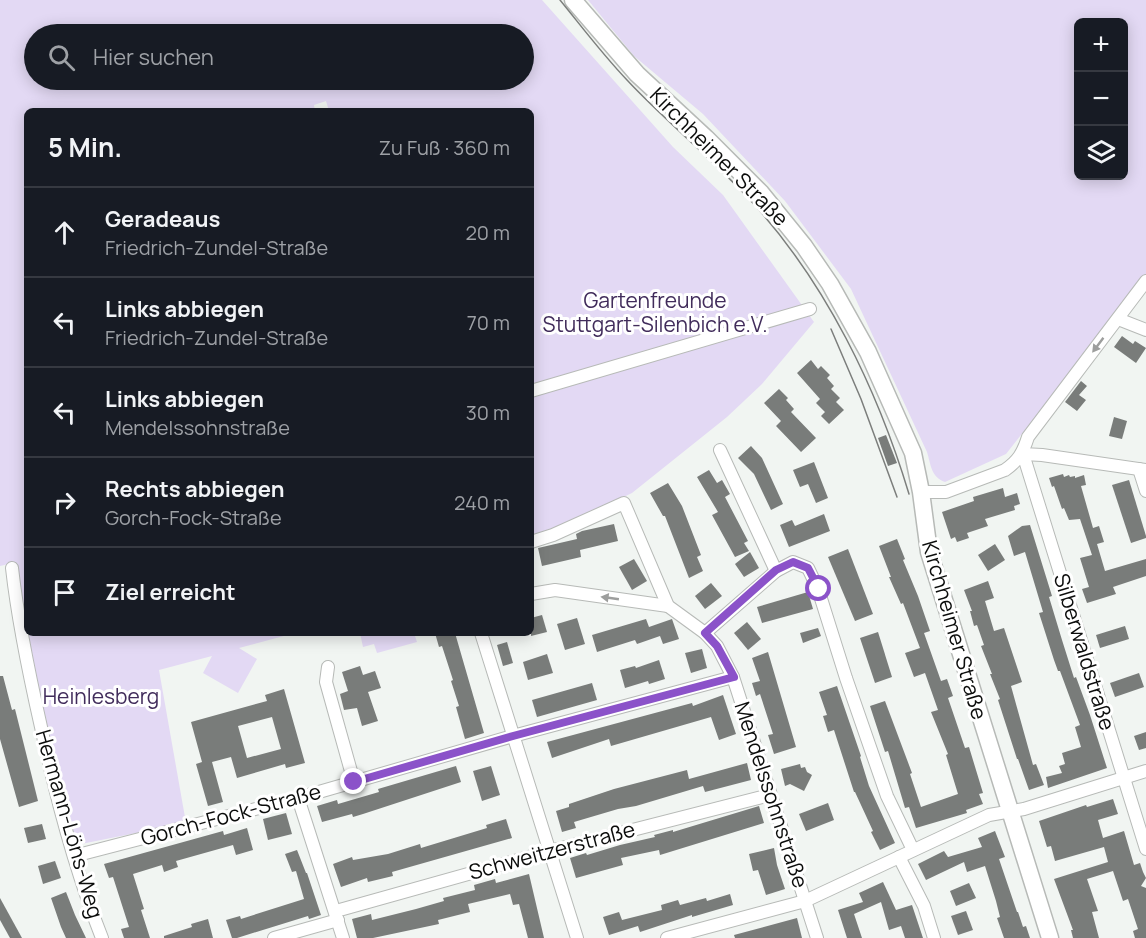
<!DOCTYPE html>
<html lang="de">
<meta charset="utf-8">
<style>
:root{--surface:#171b24;--page:#242831;--text:#f1f3f6;--muted:#9ea1a6;--line:#363941}
body{margin:0;font-family:Manrope,sans-serif;background:var(--page);color:var(--text)}
.controls{position:absolute;right:18px;top:18px;display:grid;overflow:hidden;border-radius:9px;box-shadow:0 3px 15px #0003}
.controls button{width:54px;height:54px;display:grid;place-items:center;padding:0;border:0;border-bottom:2px solid var(--line);background:var(--surface);color:var(--text);font:30px sans-serif}
.stop{position:absolute;width:18px;height:18px;margin:-14px;border:4px solid #8b52c9;border-radius:50%;background:#fff}
.stop.end{background:#8b52c9;border-color:#fff;box-shadow:0 2px 6px #0008}
.list{margin:0;padding:0;list-style:none}
h2{display:flex;justify-content:space-between;align-items:center;height:78px;margin:0;padding:0 24px;font-size:26px}
h2 small{font-size:20px;font-weight:400;color:var(--muted)}
.list li{display:grid;grid-template-columns:39px 1fr auto;gap:18px;align-items:center;box-sizing:border-box;height:90px;padding:0 24px;border-top:2px solid var(--line)}
.list b{display:block;font-size:22px;white-space:nowrap}
.list p{margin:0;font-size:20px;white-space:nowrap;color:var(--muted)}
.list em{font-size:20px;font-style:normal;color:var(--muted)}
.icon{flex:none;width:33px;height:33px;fill:none;stroke:currentColor;stroke-width:2;stroke-linecap:round;stroke-linejoin:round}
.map{position:relative;flex:none;width:1146px;height:938px;overflow:hidden}
.search{position:absolute;background:var(--surface);box-shadow:0 3px 15px #0003;left:24px;top:24px;width:510px;height:66px;display:flex;align-items:center;gap:15px;box-sizing:border-box;padding:0 21px;border-radius:33px;color:var(--muted);font-size:22px}
.panel{position:absolute;background:var(--surface);box-shadow:0 3px 15px #0003;left:24px;top:108px;width:510px;height:528px;border-radius:9px}
.map>svg:first-child{display:block}
.green{fill:#e3d9f4;fill-rule:evenodd}
.building{fill:#797c7a;fill-rule:evenodd}
.lines{fill:none;stroke-linecap:round;stroke-linejoin:round}
.minor-casing{stroke:#b7bab7;stroke-width:14}
.major-casing{stroke:#b7bab7;stroke-width:19}
.minor{stroke:#fff;stroke-width:12}
.major{stroke:#fff;stroke-width:16}
.tram{stroke:#7c7e7c;stroke-width:1.5}
.oneway{fill:#9d9e9d}
.route{stroke:#8b52c9;stroke-width:8}
.labels{text-anchor:middle;stroke-width:6;stroke-linejoin:round;paint-order:stroke}
.street-label{font-size:21px;fill:#0b0c0b;stroke:#fff}
.park-label{font-size:21px;fill:#412c5b;stroke:#fff}
</style>
<div class="map">
<svg width="1146" height="938" viewBox="0 0 1146 938">
<rect width="100%" height="100%" fill="#f1f5f2"/>
<g class="green">
<path d="M0,0H542L673,147L723,195L814,322L762,384L727,417L632,493L552,531L531,538V111H329L326,101L314,105L315,111H27V633H295L239,648L257,659L238,693L203,673L212,656L159,670L186,823L76,845L35,682L13,563L0,566ZM34,34H524V80H34Z"/>
<path d="M588,0H1146V276L1006,454L945,482C931,477 931,465 927,452L851,289L785,201L703,114L634,56ZM1078,22H1124V176H1078Z"/>
<path d="M360,633H414L417,642L377,653L374,644L363,647Z"/>
</g>
<g class="building">
<path d="M1122,336L1133,344L1135,341L1146,348L1136,363L1114,347Z"/>
<path d="M811,360L818,369L821,366L830,375L827,378L834,386L831,389L840,398L836,402L844,410L829,424L821,416L825,412L816,403L820,399L797,373Z"/>
<path d="M1081,381L1087,386L1079,395L1086,400L1077,411L1065,402Z"/>
<path d="M779,389L788,398L786,400L794,409L791,412L816,438L801,452L776,426L781,421L764,403Z"/>
<path d="M1114,417L1127,421L1122,439L1109,436Z"/>
<path d="M886,435L897,463L888,466L878,438Z"/>
<path d="M751,446L762,458L783,504L771,510L754,474L738,458Z"/>
<path d="M814,462L828,498L816,503L808,484L800,487L793,470Z"/>
<path d="M709,470L717,483L722,480L730,494L725,497L748,541L744,543L749,551L735,557L712,515L718,512L697,477Z"/>
<path d="M1063,474L1064,477L1069,475L1070,477L1075,476V478L1084,475L1086,485L1081,486L1093,528L1099,526L1104,542L1097,544L1105,571L1146,559V576L1113,587L1116,594L1087,603L1082,589L1089,587L1080,558L1092,555L1080,519L1069,520L1064,508L1062,509L1054,486L1052,487L1049,478Z"/>
<path d="M1129,480L1146,536V538L1131,543L1112,485Z"/>
<path d="M668,483L682,506L701,555L697,557L703,571L689,578L665,516H663L650,493Z"/>
<path d="M1003,488L1005,497L1017,493L1020,504L1014,506L1015,510L985,519L988,526L967,533L969,538L957,542L955,537L951,539L942,512L974,501L973,497Z"/>
<path d="M824,514L830,531L789,547L780,525L792,520L795,526Z"/>
<path d="M614,524L618,541L580,550L581,557L542,566L538,548L577,539L576,534L582,531Z"/>
<path d="M1030,525L1052,596L1049,597L1062,640L1074,678L1076,677L1090,715L1107,768L1048,788L1046,777L1062,773L1059,766L1065,764L1062,753L1081,747L1075,727L1080,725L1060,671H1058L1054,660L1039,613L1043,612L1025,552L1014,556L1008,536L1022,526Z"/>
<path d="M897,539L905,559L903,560L918,596L930,631L924,633L941,681L947,679L953,696L948,698L965,748L969,747L983,793L979,794L983,804L966,810L967,813L916,828L909,807L905,808L888,751L885,752L870,706L885,701L912,773L910,774L921,807L958,794L946,755L948,754L931,712L938,710L925,673L914,677L905,653L920,648L903,603L901,604L889,577H891L879,546Z"/>
<path d="M995,544L1005,560L988,571L978,555Z"/>
<path d="M848,549L873,614L855,621L828,557Z"/>
<path d="M750,552L759,568L744,577L735,564Z"/>
<path d="M634,559L647,581L632,590L619,567Z"/>
<path d="M988,581L994,598L985,601L994,631L1004,628L1022,682L1011,686L1033,765L1036,764L1044,785L1029,790L1018,759H1017L998,700L1000,699L990,674H992L981,646L984,645L977,625L974,626L970,611H972L964,590Z"/>
<path d="M711,583L722,596L705,609L695,596Z"/>
<path d="M808,592L813,609L762,623L757,607Z"/>
<path d="M542,615L547,632L531,636V618Z"/>
<path d="M577,618L585,644L565,650L557,624Z"/>
<path d="M646,619L649,627L672,619L679,639L663,644L660,636L637,644L635,640L597,652L592,635Z"/>
<path d="M747,622L761,639L748,650L734,633Z"/>
<path d="M1125,626L1129,639L1100,648L1096,635Z"/>
<path d="M818,628L821,636L803,643L800,633Z"/>
<path d="M878,632L892,677L875,683L860,638Z"/>
<path d="M435,633H455L484,733L465,739L456,707L459,706L451,681L453,680L442,646L439,647Z"/>
<path d="M507,642L513,663L503,666L497,645Z"/>
<path d="M702,649L707,668L691,673L685,653Z"/>
<path d="M768,652L796,747L774,754L768,735L773,734L760,694L756,696L752,683L760,681L752,658Z"/>
<path d="M547,654L553,673L528,680L523,662Z"/>
<path d="M659,660L665,679L649,684L648,681L625,688L620,670L635,666L636,668Z"/>
<path d="M360,666L363,675L375,671L381,688L368,692L378,721L362,726L357,708L344,710L340,694L348,691L342,672Z"/>
<path d="M1139,673L1144,687L1115,697L1110,683Z"/>
<path d="M0,676H3L12,710L15,709L38,801L19,807L0,739Z"/>
<path d="M592,683L597,700L537,717L532,700Z"/>
<path d="M837,686L861,756L860,757L869,786L895,843L880,850L871,832L873,831L855,792H854L834,730L828,732L823,716L827,715L819,692Z"/>
<path d="M284,689L305,763L286,768L285,764L237,778L231,757L212,762L223,802L208,806L196,764L202,762L191,722L267,701L265,695ZM272,717L281,749L247,758L238,726Z"/>
<path d="M723,695L736,734L719,740L711,717L611,746L609,739L552,758L547,742L692,703L693,706Z"/>
<path d="M1146,732V748L1139,750L1134,736Z"/>
<path d="M747,763L751,780L705,792L703,786L636,806L618,809L574,822L576,828L562,832L556,811L569,807V804L614,789L687,770L689,779Z"/>
<path d="M800,764L801,768L805,767L807,772L812,775L804,791L790,784L785,786L781,769Z"/>
<path d="M456,766L461,782L363,814L353,817L352,814L322,822L317,806L337,800L338,804L379,792L378,789Z"/>
<path d="M491,766L500,795L482,801L473,771Z"/>
<path d="M1113,799L1118,814L1098,820L1103,838L1124,831L1134,865L1140,863L1143,872L1146,878L1141,886L1146,888V938H1135L1133,931L1138,929L1128,899L1123,901L1113,871L1087,879L1098,911L1092,912L1099,938H1073L1071,930H1073L1054,879L1108,862L1104,847L1055,861L1051,846L1047,847L1039,821L1086,805L1087,807Z"/>
<path d="M828,803L834,820L806,831L799,814Z"/>
<path d="M759,806L764,823L660,855L659,850L621,858L623,865L576,878L570,858L586,853L587,855L620,845L655,837L654,835L673,830V832Z"/>
<path d="M286,813L292,834L268,840L263,819Z"/>
<path d="M506,819L512,838L392,872L393,876L368,882L367,878L341,887L333,864L352,857L353,860L388,854L420,844L421,848L487,828L486,825Z"/>
<path d="M42,824L46,839L28,843L24,828Z"/>
<path d="M247,828L253,850L236,855L233,845L176,861L178,867L164,872L162,865L133,874L144,909L141,910L150,938H124L121,929L129,927L113,877L109,878L104,864L223,831L224,835Z"/>
<path d="M995,831L1005,857L999,859L1017,912H1018L1023,927L1026,926L1030,938H1004L997,918L1000,917L996,901L985,866L967,872L964,862L926,880L918,864L944,851L948,857L982,847L978,838Z"/>
<path d="M774,848L777,865L785,889L766,895L758,870L753,871L749,854Z"/>
<path d="M297,850L306,873H307L321,915L309,919L308,916L237,938H232L226,920L240,916L241,919L304,899L296,871L292,872L285,854Z"/>
<path d="M55,861L61,878L43,884L38,866Z"/>
<path d="M529,874L544,938H528L519,904L513,905L510,894L468,904L470,912L438,920L439,924L373,938H357L352,919L371,914L372,920L416,909L444,901L443,898L475,890L474,885L495,879L496,883Z"/>
<path d="M883,882L896,910L912,905L923,938H905L901,926L889,930L881,902L854,914L862,938H847L838,910L863,902L859,893Z"/>
<path d="M969,883L976,898L956,906L950,891Z"/>
<path d="M66,892L75,915L86,938H66L61,927L51,898Z"/>
<path d="M730,894L733,905L692,917V915L640,932L638,926L609,935L603,917L619,912L622,920L662,910L661,905L678,900L680,905L706,898L707,901Z"/>
<path d="M0,898L22,938H10L0,920Z"/>
<path d="M966,911L973,930L958,935L951,916Z"/>
<path d="M797,918L802,938H735L734,935Z"/>
<path d="M208,919L213,938H164V936L192,927L191,924Z"/>
</g>
<g class="lines">
<defs>
<g id="minor">
<path d="M1118,319L1146,330"/>
<path d="M531,391L810,309"/>
<path d="M720,450L776,571"/>
<path d="M1023,454L1146,849"/>
<path d="M1023,454L1042,455L1146,470"/>
<path d="M1139,469L1146,491"/>
<path d="M921,492H946L1005,470C1018,461 1023,453 1028,437L1146,281"/>
<path d="M531,542L553,535L624,503L668,606L705,633L717,646L733,677L817,938"/>
<path d="M12,568C18,622 29,674 41,727C56,798 75,870 102,938"/>
<path d="M531,594L555,590L668,606"/>
<path d="M481,633L577,938"/>
<path d="M705,633L776,571L793,562L808,568L818,589L846,678L887,796L913,850"/>
<path d="M328,667L326,682L354,782"/>
<path d="M298,798L343,938"/>
<path d="M74,856L298,798L513,736L733,677"/>
<path d="M899,857L924,906L934,938"/>
<path d="M336,911L550,851L770,795"/>
<path d="M274,938L338,920"/>
<path d="M667,938L805,901L989,815L1024,809L1146,771"/>
</g>
<path id="major" d="M573,0L637,74L706,138L761,193L804,246L830,284L868,352L913,453L921,492L929,552L1050,938"/>
</defs>
<use href="#minor" class="minor-casing"/>
<use href="#major" class="major-casing"/>
<use href="#minor" class="minor"/>
<use href="#major" class="major"/>
<g class="tram">
<path d="M560,0C582,27 603,55 627,80C666,122 712,158 751,201C826,283 877,388 909,494"/>
<path d="M831,329L861,399L897,497"/>
</g>
</g>
<defs><path id="oneway-solid" d="M-6-.8H1V-3.2L6.5 0L1 3.2V.8H-6Z" transform="scale(1.5)"/></defs>
<g class="oneway">
<use href="#oneway-solid" transform="translate(1098 345) rotate(127)"/>
<use href="#oneway-solid" transform="translate(610 598) rotate(-172)"/>
</g>
<g class="lines">
<path class="route" d="M354,782L513,736L734,677L717,646L705,633L776,570L793,562L808,568L819,589"/>
</g>
<g class="labels">
<g class="street-label">
<text transform="translate(719 157) rotate(45)" y="7">Kirchheimer Straße</text>
<text transform="translate(954 630) rotate(74)" y="7">Kirchheimer Straße</text>
<text transform="translate(1084 652) rotate(73)" y="7">Silberwaldstraße</text>
<text transform="translate(771 795) rotate(72)" y="7">Mendelssohnstraße</text>
<text transform="translate(231 815) rotate(-15)" y="7">Gorch-Fock-Straße</text>
<text transform="translate(69 824) rotate(74)" y="7">Hermann-Löns-Weg</text>
<text transform="translate(552 851) rotate(-15)" y="7">Schweitzerstraße</text>
</g>
<g class="park-label">
<text x="655" y="308">Gartenfreunde<tspan x="655" dy="24">Stuttgart-Silenbich e.V.</tspan></text>
<text x="101" y="704">Heinlesberg</text>
</g>
</g>
</svg>
<div class="controls">
<button>+</button>
<button>−</button>
<button><svg class="icon" aria-label="layers" viewBox="0 0 24 24"><path d="M12 4l9 5-9 5-9-5zM3 14l9 5 9-5"/></svg></button>
</div>
<div class="stop" style="left:819px;top:589px"></div>
<div class="stop end" style="left:354px;top:782px"></div>
<div class="search"><svg class="icon" aria-label="search" viewBox="0 0 24 24"><circle cx="10" cy="10" r="6"/><path d="M15 15l6 6"/></svg>Hier suchen</div>
<section class="panel">
<h2>5 Min.<small>Zu Fuß · 360 m</small></h2>
<ul class="list">
<li><svg class="icon" aria-label="ahead" viewBox="0 0 24 24"><path d="M12 20V5M6 11l6-6 6 6"/></svg><div><b>Geradeaus</b><p>Friedrich-Zundel-Straße</p></div><em>20 m</em></li>
<li><svg class="icon" aria-label="left" viewBox="0 0 24 24"><path d="M17 20v-9H6M10 6l-5 5 5 5"/></svg><div><b>Links abbiegen</b><p>Friedrich-Zundel-Straße</p></div><em>70 m</em></li>
<li><svg class="icon" aria-label="left" viewBox="0 0 24 24"><path d="M17 20v-9H6M10 6l-5 5 5 5"/></svg><div><b>Links abbiegen</b><p>Mendelssohnstraße</p></div><em>30 m</em></li>
<li><svg class="icon" aria-label="right" viewBox="0 0 24 24"><path d="M7 20v-9h11M14 6l5 5-5 5"/></svg><div><b>Rechts abbiegen</b><p>Gorch-Fock-Straße</p></div><em>240 m</em></li>
<li><svg class="icon" aria-label="arrive" viewBox="0 0 24 24"><path d="M6 21V4h12l-3 4 3 4H6"/></svg><div><b>Ziel erreicht</b></div></li>
</ul>
</section>
</div>
